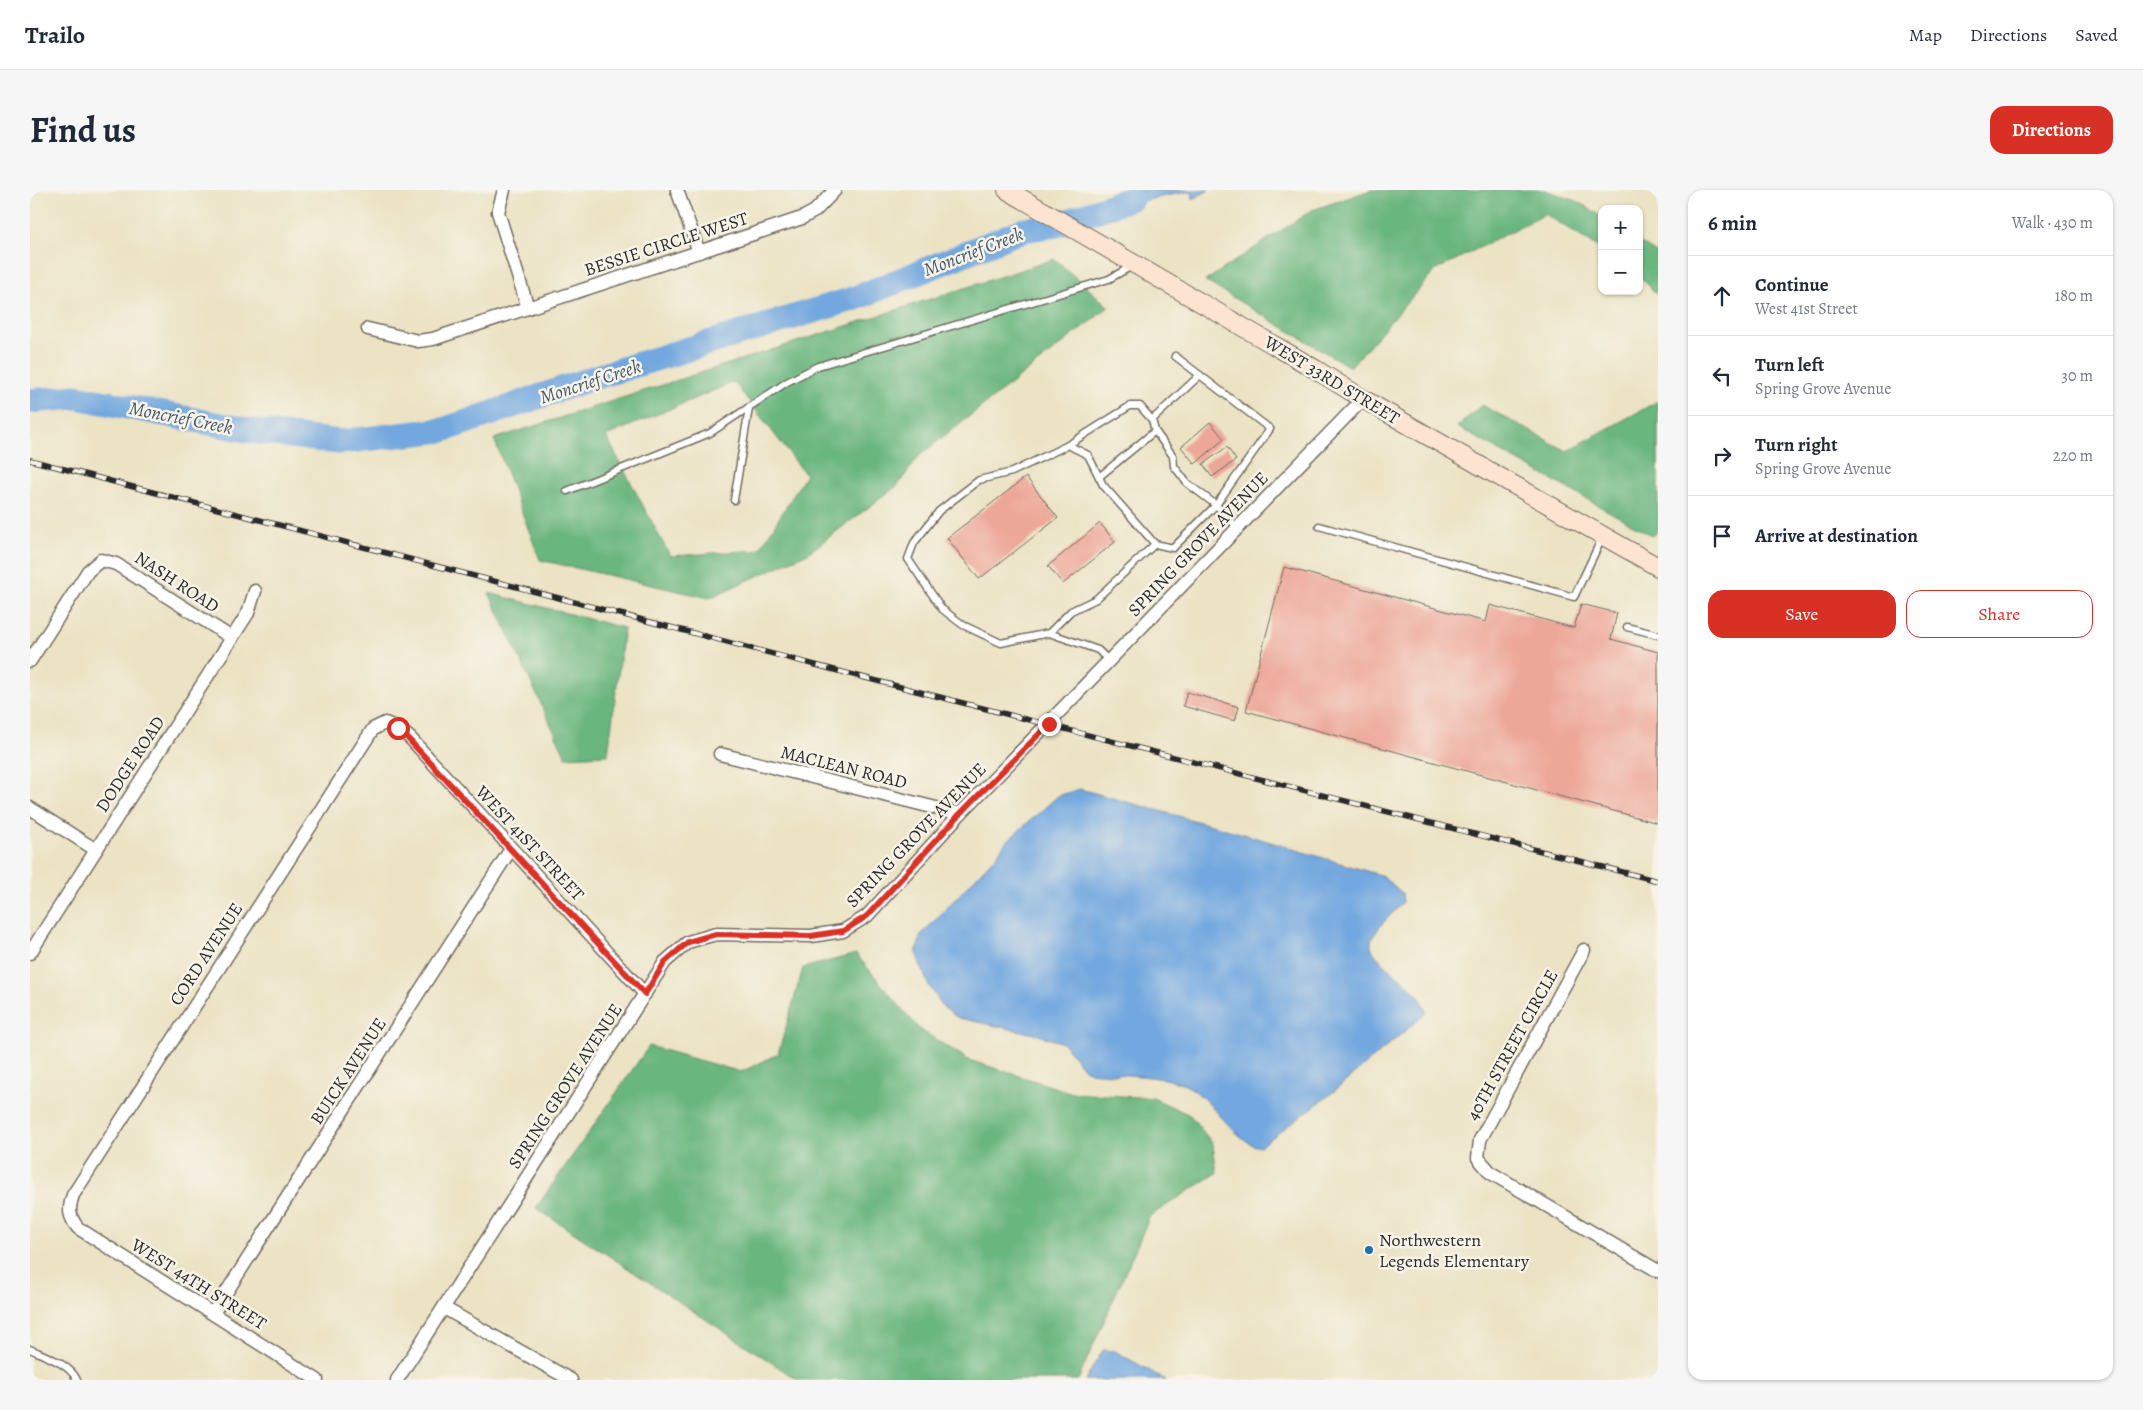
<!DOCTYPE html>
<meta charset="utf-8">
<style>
:root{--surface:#fff;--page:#f6f6f7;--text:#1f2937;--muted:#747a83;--line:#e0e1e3;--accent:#d93025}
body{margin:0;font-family:Alegreya,serif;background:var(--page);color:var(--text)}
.controls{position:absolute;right:15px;top:15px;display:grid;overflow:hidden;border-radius:10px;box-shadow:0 1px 4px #0004}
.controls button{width:45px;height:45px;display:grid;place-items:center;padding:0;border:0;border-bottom:1px solid var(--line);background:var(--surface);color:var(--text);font:25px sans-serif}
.stop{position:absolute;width:15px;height:15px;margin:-11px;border:4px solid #d93025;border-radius:50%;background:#fff}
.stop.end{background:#d93025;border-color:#fff;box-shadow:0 1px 5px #0008}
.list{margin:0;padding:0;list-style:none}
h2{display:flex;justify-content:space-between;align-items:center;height:65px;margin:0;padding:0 20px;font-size:21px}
h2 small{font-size:16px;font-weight:400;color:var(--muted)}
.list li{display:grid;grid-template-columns:32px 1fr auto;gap:15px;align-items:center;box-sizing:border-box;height:80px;padding:0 20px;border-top:1px solid var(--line)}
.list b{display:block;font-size:19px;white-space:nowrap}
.list p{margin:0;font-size:16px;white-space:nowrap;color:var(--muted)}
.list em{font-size:16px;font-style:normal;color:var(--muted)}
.actions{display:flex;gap:10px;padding:15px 20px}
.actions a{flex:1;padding:11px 0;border:1px solid var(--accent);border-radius:15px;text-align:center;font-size:18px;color:var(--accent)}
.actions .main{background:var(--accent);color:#fff}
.icon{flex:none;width:28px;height:28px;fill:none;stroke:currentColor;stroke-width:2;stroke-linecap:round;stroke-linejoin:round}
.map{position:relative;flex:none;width:1628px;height:1190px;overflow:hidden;border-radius:15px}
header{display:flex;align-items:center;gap:30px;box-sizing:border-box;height:70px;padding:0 25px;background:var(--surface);border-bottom:1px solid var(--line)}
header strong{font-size:24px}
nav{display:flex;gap:28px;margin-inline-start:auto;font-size:18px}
.intro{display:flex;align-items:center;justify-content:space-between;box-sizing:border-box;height:120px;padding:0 30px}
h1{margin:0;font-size:35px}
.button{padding:12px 22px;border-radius:15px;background:var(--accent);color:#fff;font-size:18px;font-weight:700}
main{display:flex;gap:30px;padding:0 30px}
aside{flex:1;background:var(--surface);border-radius:15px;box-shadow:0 1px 4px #0004}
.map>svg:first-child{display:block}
.forest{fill:#69b67e;stroke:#4a7054;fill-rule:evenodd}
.water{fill:#72a7df;stroke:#4e6985}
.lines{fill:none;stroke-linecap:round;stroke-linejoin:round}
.river{stroke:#72a7df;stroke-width:25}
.building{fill:#eda799}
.lane-casing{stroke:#6f6b61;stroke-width:9}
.street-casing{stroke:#6f6b61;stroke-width:15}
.secondary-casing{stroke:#6f6b61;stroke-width:20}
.lane{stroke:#fff;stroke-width:6}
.street{stroke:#fff;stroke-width:12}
.secondary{stroke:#fde4d1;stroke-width:18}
.rail-casing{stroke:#2b2b2b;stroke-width:5.5}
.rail{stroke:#f7f3e8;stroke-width:4;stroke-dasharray:11;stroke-linecap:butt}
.route{stroke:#d93025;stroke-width:6}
.poi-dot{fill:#1f6fb2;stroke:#f7f3e8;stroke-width:2}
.labels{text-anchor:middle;stroke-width:5;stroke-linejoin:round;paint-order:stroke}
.street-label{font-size:18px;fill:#2b2b2b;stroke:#f7f3e8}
.poi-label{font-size:18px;fill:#2b2b2b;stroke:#f7f3e8;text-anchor:start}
.water-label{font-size:19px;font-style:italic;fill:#44566a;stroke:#f7f3e8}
</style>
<header>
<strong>Trailo</strong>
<nav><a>Map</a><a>Directions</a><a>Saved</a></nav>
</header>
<div class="intro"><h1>Find us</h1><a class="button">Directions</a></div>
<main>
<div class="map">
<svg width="1628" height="1190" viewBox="0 0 1628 1190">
<rect width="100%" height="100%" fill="#f7f3e8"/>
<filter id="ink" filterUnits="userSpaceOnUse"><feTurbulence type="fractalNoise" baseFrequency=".02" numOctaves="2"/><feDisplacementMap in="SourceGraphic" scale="10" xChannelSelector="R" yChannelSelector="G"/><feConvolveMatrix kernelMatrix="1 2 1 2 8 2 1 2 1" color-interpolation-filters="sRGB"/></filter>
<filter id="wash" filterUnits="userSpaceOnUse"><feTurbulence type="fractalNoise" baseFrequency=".0096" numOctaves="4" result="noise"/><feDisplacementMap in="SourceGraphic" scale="20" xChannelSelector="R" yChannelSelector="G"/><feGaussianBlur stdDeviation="1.12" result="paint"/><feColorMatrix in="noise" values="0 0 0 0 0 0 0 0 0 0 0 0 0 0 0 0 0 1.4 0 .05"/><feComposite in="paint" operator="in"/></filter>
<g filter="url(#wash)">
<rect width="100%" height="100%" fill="#ece3c4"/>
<g class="forest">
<path d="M1341,0H1515L1547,11L1572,27V60L1515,24L1406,80L1320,177L1175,91L1282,20Z"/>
<path d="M1609,52L1628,64V106L1609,85Z"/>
<path d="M1025,69L1079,117L890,265L867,296L778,363L679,408L510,370L464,249ZM704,192L776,285L729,360L640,366L576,246Z"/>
<path d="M1628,211V339L1623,346L1427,237L1452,215L1537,261Z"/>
<path d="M459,403L594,438L578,565L536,567Z"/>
<path d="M826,764L889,839L939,870L1043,903L1123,908L1160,925L1183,954L1187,983L1120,1026L1048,1190H768L506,1018L619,856L711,882L748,864L773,778Z"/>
</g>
<g class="water">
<path d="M1111,0H1179L1163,9L1162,2H1156L1102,13L1101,4Z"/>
<path d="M1050,599L1214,644L1353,686L1372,703L1373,712C1365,721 1343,741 1341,752C1337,771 1395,797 1396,823L1301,904L1229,957C1208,953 1181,910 1159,897C1140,885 1084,885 1060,882L1054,879L1033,853L1005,844L928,828L914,818L898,794L886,763L891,745L967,665L976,652L1028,606Z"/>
<path d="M1073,1160L1085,1161L1136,1190H1055Z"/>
</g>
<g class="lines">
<path class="river" d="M0,211L46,207L222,241L309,252L413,240L563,188L826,108L993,40L1027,35L1102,8"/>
</g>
<g id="blocks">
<g class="building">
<path d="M1180,232L1194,249L1165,274L1151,257Z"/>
<path d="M1197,257L1206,270L1182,287L1173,274Z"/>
<path d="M996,287L1028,328L949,389L917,348Z"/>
<path d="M1070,333L1085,352L1033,394L1018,376Z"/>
<path d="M1254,377L1456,432L1460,415L1544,438L1551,414L1587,423L1581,449L1628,462V633L1216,521Z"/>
<path d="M1157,502L1209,517L1205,531L1153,516Z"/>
</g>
</g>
</g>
<g filter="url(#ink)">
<use href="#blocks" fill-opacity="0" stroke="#6f6b61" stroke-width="1"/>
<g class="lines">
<defs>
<g id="lane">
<path d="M1122,230L1125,241L1143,266L1144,276L1157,293L1186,315L1240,239L1145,166"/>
<path d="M1038,255L1100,216H1110L1122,230L1170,185"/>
<path d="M1069,287L1125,241"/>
<path d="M537,301L680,243L757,192L788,176L1079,89L1102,76"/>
<path d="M704,310L719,218"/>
<path d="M1289,336L1544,407L1572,348"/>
<path d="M1125,354L1143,358L1186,315L1208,338"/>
<path d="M1597,437L1628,445"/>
<path d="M1019,443L1041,421L1066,409L1125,354L1073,295L1058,265L1038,255L982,282L949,290L909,321L884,353L878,369L912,419L933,435L971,453L1019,443L1068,460L1079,471"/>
<path d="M0,1159C15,1166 40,1174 47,1190"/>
</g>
<g id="street">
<path d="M474,0L468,22L498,118"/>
<path d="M647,0L669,62"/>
<path d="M338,139L388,151L403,149L772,28L785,21L805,0"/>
<path d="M0,471L58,381L71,370L86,374L202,448"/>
<path d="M690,564L930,624"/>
<path d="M0,618L66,660"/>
<path d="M1554,760L1450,950L1448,968L1461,983L1628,1081"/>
<path d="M0,763L218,423L225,401"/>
<path d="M414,1118L541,1190"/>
<path d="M183,1123L481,659"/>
<path d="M287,1190L48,1038C39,1027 38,1019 43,1005L343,539L355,533L368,538L380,548L615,804"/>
<path d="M367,1190L635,772L658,752L686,744L781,746L813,741L837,726L930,624L1333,209"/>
</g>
<path id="secondary" d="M977,0L1285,179L1333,209L1628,377"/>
</defs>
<use href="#lane" class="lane-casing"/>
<use href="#street" class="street-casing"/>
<use href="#secondary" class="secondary-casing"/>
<use href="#lane" class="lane"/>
<use href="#street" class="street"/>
<use href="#secondary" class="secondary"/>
<defs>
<path id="rail" d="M0,270L816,483L1628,691"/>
</defs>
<use href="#rail" class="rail-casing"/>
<use href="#rail" class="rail"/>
</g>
</g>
<g class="lines" filter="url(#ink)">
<path class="route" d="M368,538L615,804L635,772L658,752L686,744L781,746L813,741L837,726L930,624L1019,534"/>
</g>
<circle class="poi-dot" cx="1339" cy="1060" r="5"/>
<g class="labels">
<g class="street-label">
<text transform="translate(636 54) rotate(-18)" y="6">BESSIE CIRCLE WEST</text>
<text transform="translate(1302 190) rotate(31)" y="6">WEST 33RD STREET</text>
<text transform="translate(1168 354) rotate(-46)" y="6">SPRING GROVE AVENUE</text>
<text transform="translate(147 392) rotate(33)" y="6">NASH ROAD</text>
<text transform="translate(100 574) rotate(-57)" y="6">DODGE ROAD</text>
<text transform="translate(814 577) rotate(14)" y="6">MACLEAN ROAD</text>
<text transform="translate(886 645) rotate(-46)" y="6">SPRING GROVE AVENUE</text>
<text transform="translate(500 653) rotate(47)" y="6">WEST 41ST STREET</text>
<text transform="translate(176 764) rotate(-57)" y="6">CORD AVENUE</text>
<text transform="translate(1482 855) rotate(-61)" y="6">40TH STREET CIRCLE</text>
<text transform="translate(318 881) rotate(-57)" y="6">BUICK AVENUE</text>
<text transform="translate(535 896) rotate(-57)" y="6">SPRING GROVE AVENUE</text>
<text transform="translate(169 1094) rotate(32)" y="6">WEST 44TH STREET</text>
</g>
<g class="poi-label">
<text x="1349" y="1056">Northwestern<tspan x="1349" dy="21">Legends Elementary</tspan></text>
</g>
<g class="water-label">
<text transform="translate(943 61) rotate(-21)" y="7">Moncrief Creek</text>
<text transform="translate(560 191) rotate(-18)" y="7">Moncrief Creek</text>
<text transform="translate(151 227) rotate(11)" y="7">Moncrief Creek</text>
</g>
</g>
</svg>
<div class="controls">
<button>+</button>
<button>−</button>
</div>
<div class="stop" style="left:368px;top:538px"></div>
<div class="stop end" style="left:1019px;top:534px"></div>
</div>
<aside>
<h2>6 min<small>Walk · 430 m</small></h2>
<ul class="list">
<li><svg class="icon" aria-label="ahead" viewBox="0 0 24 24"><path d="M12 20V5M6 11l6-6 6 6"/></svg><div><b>Continue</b><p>West 41st Street</p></div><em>180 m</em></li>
<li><svg class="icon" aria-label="left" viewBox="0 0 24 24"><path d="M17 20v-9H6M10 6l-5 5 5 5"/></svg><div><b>Turn left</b><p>Spring Grove Avenue</p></div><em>30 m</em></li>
<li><svg class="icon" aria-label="right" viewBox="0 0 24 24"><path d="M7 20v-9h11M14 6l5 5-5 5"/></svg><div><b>Turn right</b><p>Spring Grove Avenue</p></div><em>220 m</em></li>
<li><svg class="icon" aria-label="arrive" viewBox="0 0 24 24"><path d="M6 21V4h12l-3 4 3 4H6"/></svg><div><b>Arrive at destination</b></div></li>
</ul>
<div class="actions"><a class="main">Save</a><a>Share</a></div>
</aside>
</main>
